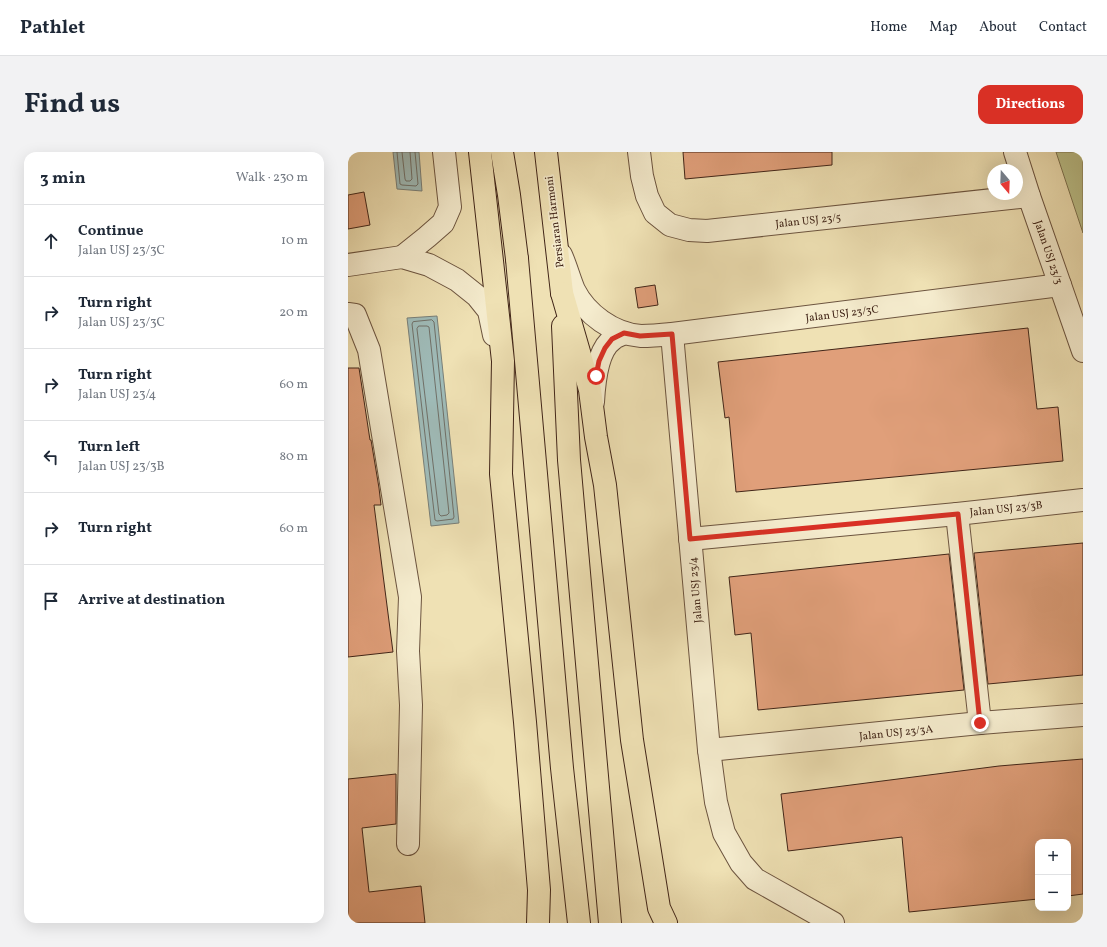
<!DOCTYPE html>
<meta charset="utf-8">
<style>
:root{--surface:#fff;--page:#f2f2f3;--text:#1f2937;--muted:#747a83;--line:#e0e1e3;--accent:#d93025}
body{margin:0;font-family:Vollkorn,serif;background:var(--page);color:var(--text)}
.controls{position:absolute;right:12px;bottom:12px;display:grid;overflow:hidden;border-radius:8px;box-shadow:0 4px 16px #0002}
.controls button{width:36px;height:36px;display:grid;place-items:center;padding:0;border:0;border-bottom:1px solid var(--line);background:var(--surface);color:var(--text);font:20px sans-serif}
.compass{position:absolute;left:639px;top:12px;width:36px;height:36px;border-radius:50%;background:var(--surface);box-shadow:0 4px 16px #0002;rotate:161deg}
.stop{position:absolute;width:12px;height:12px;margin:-9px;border:3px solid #d93025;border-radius:50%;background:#fff}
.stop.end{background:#d93025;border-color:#fff;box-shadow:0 1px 4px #0008}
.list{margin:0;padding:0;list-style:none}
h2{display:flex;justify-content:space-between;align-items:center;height:52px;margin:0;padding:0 16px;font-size:17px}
h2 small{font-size:13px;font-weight:400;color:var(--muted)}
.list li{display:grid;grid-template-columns:26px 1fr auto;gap:12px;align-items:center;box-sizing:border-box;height:72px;padding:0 16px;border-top:1px solid var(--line)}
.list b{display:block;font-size:15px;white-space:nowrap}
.list p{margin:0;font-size:13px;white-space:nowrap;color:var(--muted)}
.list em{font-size:13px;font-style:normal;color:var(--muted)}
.icon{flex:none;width:22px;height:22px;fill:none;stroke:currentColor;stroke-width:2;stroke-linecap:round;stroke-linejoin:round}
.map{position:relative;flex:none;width:735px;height:771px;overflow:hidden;border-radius:12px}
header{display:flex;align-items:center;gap:24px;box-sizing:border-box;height:56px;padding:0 20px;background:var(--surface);border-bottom:1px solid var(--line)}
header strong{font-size:19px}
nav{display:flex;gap:22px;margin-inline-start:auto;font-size:14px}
.intro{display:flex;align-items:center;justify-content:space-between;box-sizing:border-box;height:96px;padding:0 24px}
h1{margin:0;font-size:28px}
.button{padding:10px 18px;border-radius:12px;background:var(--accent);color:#fff;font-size:14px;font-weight:700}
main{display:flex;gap:24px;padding:0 24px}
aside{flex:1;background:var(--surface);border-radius:12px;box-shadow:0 4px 16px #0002}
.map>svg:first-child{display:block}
.green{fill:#bcc28b;stroke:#7e7452}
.water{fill:#9fbbb8;stroke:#797f78}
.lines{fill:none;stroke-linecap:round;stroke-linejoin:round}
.shore{stroke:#707068;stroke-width:1}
.building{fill:#e09f7a;stroke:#412518}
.minor-casing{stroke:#6c543f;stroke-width:24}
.major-casing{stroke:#412518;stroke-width:24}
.highway-casing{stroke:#412518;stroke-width:24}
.minor{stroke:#f5ecce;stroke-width:22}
.major{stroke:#efe1b4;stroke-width:22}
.highway{stroke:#efe1b4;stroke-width:22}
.route{stroke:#d93025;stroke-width:5}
.labels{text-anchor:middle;stroke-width:3.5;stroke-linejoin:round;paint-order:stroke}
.street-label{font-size:11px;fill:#412518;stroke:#f5ecce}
</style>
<header>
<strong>Pathlet</strong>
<nav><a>Home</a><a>Map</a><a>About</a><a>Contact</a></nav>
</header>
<div class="intro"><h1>Find us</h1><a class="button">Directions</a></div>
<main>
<aside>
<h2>3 min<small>Walk · 230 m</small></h2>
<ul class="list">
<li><svg class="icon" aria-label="ahead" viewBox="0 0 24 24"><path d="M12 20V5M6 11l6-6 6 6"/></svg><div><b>Continue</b><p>Jalan USJ 23/3C</p></div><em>10 m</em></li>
<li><svg class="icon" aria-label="right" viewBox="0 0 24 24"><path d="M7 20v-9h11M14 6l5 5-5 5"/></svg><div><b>Turn right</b><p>Jalan USJ 23/3C</p></div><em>20 m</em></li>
<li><svg class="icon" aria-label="right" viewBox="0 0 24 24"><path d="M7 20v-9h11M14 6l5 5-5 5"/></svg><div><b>Turn right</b><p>Jalan USJ 23/4</p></div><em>60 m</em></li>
<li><svg class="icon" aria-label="left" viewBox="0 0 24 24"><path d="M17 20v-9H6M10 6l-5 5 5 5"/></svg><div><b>Turn left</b><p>Jalan USJ 23/3B</p></div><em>80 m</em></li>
<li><svg class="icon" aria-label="right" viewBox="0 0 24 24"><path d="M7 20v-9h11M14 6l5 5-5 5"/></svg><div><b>Turn right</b></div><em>60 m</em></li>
<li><svg class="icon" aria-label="arrive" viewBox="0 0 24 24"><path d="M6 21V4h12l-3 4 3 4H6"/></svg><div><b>Arrive at destination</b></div></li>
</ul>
</aside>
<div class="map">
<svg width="735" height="771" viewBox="0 0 735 771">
<rect width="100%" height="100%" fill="#efe1b4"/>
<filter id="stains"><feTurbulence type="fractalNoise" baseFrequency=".005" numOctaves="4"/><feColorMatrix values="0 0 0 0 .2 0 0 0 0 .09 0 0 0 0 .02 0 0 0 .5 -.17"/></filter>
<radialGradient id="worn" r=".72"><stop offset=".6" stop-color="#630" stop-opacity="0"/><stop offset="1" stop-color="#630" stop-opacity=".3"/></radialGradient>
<path class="green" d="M708,0H735V81Z"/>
<g class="water">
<path d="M45,0H71L74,39L49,37Z"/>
<path d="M89,164L111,371L83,374L59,166Z"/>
</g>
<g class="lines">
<g class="shore">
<path d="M49,0L52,32L54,33L68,34L70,32L67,0"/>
<path d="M54,0L57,27L58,29H62L64,27L62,0"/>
<path d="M84,168L86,170L106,365L105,367L89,369L87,368L64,172L65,170Z"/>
<path d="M71,174H79L81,175L101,361L99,363L93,364L91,362L69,177Z"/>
</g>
</g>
<g class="building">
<path d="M335,0H484V13L337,27Z"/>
<path d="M16,40L22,73L0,77V43Z"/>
<path d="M307,133L310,153L290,156L287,136Z"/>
<path d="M680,176L689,257L710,255L715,309L388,340L381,265L377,266L370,210Z"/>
<path d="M0,216H11L22,288H23L31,336L33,353H26L45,500L0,505Z"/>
<path d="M735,391V523L640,532L626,401Z"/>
<path d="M601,402L616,538L410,558L403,481L387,483L381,425Z"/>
<path d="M735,607V742L720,744V690H690V747L561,760L554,685L440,699L433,642L651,614Z"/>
<path d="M48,622V672L14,676L21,740L73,734L77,771H0V627Z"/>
</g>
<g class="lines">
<defs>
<g id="minor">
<path d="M291,0L294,24L299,44L307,61L322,73L341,78L359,79L681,44"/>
<path d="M667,0L681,44L735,199"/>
<path d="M213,103C218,114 221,126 226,138C238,162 265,182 293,184C303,184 314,183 324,182L712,133"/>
<path d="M54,105L79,85L95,71L102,55L96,0"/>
<path d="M0,113L54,105L81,113L109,128L129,144L141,159L146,183"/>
<path d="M0,162L7,163L21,198L62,445L60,499L63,553L60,692"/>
<path d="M324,182L361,598L368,650L376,681L393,711L407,727L485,771"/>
<path d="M245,250C246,232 249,198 265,187C268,184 273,183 276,181"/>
<path d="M609,362L632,571"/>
<path d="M342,387L609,362L735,348"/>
<path d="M361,598L632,571L735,563"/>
</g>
<g id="major">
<path d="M154,0L161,43L169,107"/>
<path d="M198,0L214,141"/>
</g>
<g id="highway">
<path d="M132,0L155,209L153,322L177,570L191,738L190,771"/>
<path d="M169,107L214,616L231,771"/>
<path d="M214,141L242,238L248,285L257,333L284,588L311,756L318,771"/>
<path d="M215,174L221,308L262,771"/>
</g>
</defs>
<use href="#minor" class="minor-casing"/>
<use href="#major" class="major-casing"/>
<use href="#highway" class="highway-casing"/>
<use href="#minor" class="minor"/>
<use href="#major" class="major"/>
<use href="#highway" class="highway"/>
</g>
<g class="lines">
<path class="route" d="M248,224L251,209L257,196L264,187L276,181L292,184L324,182L342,387L610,362L632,571"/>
</g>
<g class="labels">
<g class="street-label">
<text transform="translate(460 68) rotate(-6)" y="4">Jalan USJ 23/5</text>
<text transform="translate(206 70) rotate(-97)" y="4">Persiaran Harmoni</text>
<text transform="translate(701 100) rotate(71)" y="4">Jalan USJ 23/3</text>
<text transform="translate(494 161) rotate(-7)" y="4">Jalan USJ 23/3C</text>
<text transform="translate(658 356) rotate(-6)" y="4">Jalan USJ 23/3B</text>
<text transform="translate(347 438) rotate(-95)" y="4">Jalan USJ 23/4</text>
<text transform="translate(548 580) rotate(-6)" y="4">Jalan USJ 23/3A</text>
</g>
</g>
<rect width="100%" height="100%" filter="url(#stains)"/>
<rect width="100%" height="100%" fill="url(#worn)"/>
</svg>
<div class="controls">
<button>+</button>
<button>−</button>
</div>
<svg class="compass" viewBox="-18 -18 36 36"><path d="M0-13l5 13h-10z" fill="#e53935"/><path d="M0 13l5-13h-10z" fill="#747a83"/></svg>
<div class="stop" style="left:248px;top:224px"></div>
<div class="stop end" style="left:632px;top:571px"></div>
</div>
</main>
